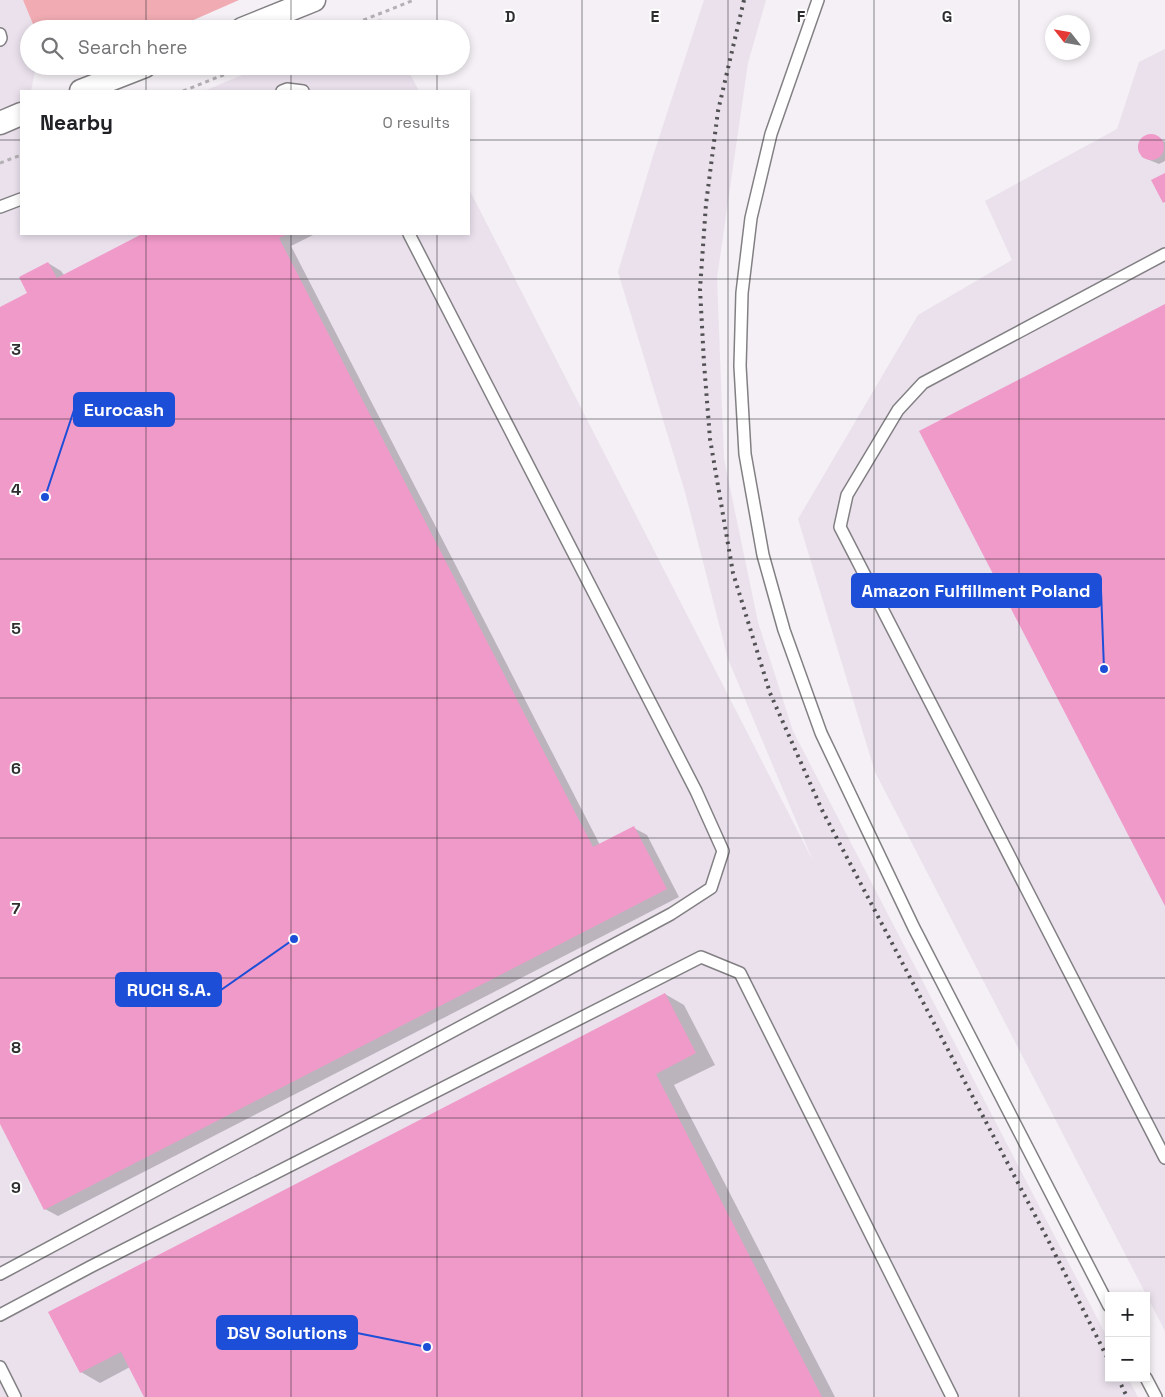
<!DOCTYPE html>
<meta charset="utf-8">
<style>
:root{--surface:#fff;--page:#f2f2f2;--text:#202124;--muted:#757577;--line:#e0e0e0}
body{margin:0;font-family:"Space Grotesk",sans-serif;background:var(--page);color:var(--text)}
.controls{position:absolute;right:15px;bottom:15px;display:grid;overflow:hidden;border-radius:0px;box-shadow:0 2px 8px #0003}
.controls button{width:45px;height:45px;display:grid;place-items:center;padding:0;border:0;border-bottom:1px solid var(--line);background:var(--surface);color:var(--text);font:25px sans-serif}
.compass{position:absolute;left:1045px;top:15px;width:45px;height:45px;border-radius:50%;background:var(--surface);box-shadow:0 2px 8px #0003;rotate:301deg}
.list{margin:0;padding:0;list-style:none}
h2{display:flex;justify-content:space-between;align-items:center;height:65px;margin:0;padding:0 20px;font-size:21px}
h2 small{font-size:16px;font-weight:400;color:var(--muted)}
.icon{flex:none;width:28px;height:28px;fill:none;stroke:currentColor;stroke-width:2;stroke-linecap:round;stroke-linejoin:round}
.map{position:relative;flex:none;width:1165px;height:1397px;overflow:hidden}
.search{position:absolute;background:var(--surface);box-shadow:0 2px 8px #0003;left:20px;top:20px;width:450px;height:55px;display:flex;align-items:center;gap:12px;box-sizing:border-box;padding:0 18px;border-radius:28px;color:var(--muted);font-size:19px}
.panel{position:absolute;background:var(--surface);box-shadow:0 2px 8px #0003;left:20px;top:90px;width:450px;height:145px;border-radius:0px}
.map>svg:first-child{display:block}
.built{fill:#eae1ed}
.green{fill:#f0acb2}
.shadow{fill:#0003}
.building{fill:#f09ac9}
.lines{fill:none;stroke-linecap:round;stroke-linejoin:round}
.lane-casing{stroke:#838084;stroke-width:14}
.street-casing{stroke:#838084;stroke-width:25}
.path{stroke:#b3b0b4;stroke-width:3;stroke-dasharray:4 4;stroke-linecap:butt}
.lane{stroke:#fff;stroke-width:11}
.street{stroke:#fff;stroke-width:22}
.rail{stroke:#525153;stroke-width:4;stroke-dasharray:2.5 5;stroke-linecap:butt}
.grid{fill:none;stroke:#2e2d2f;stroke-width:1;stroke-opacity:0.55}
.grid-label{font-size:16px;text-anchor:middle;font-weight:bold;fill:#2e2d2f;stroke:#fffeff;stroke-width:4;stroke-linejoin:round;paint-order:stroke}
.leader{fill:none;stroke:#1d4ed8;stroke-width:2}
.callout-dot{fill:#1d4ed8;stroke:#fffeff;stroke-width:2}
.callout{fill:#1d4ed8;stroke:#1d4ed8;stroke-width:2}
.callout-label{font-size:18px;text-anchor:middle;font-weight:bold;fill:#fff}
</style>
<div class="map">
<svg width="1165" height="1397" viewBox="0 0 1165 1397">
<rect width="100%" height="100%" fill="#f4f0f5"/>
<g class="built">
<path d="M0,0H23L35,29H29V66H36L31,91H21V234H469V189L813,861L728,659L685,492L618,272L653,156L704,0H766L748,63L717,278L724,459L758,622L793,731L1109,1341V1378H1128L1138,1397H0Z"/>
<path d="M381,18L387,29H354Z"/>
<path d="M1165,49V1331L875,772L798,519L918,315L1012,260L985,201L1117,129L1139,62Z"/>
<path d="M264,66H406L419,91H204Z"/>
</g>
<g class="green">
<path d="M23,0H239L173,29H35Z"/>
<path d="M59,66H86L66,75Z"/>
</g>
<g class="shadow">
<path d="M1151,135L1165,142V161L1159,164L1142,157L1138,146L1142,138Z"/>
<path d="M145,234H315L291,246L600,845L634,828L647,835L679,897L58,1216L45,1209L0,1122V308L29,293L48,263L61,271L64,275Z"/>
<path d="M665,994L684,1005L715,1065L674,1085L835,1397H145L130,1367L100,1383L81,1372Z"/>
</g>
<g class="building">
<circle cx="1151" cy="147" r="13"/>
<path d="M1165,173V202L1163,203L1151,180Z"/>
<path d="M142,234H288L279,238L593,847L634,826L667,889L44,1210L0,1124V307L27,293L19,277L48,262L57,278Z"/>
<path d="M1165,304V906L919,431Z"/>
<path d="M665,993L696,1053L656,1074L822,1397H144L121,1352L80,1373L48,1312Z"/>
</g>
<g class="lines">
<defs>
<g id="lane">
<path d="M818,0L771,134L751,218L742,293L740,366L745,454L763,555L784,630L821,733L914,928L1109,1306"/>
<path d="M0,34L1,38L0,40"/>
<path d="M282,91L287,89L303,91"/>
<path d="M0,207L21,199"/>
<path d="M1165,254L923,383L898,410L847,495L840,527L1165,1158"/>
<path d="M0,1274L671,914L711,888L723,851L696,791L409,234"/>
<path d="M0,1315L90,1267L701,957L740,973L952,1397"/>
<path d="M0,1367L15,1397"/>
<path d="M1146,1378L1156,1397"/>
</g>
<g id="street">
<path d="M242,29L314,0"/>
<path d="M81,91L145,66"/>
<path d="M0,123L21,114"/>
</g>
</defs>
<use href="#lane" class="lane-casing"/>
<use href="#street" class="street-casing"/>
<g class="path">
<path d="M341,29L414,0"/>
<path d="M183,91L246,66"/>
<path d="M0,163L21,155"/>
</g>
<use href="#lane" class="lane"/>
<use href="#street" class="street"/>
<g class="rail">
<path d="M744,0L718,111L706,204L700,289L704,363L710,439L733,573L770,693L822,810L1048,1240L1109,1361"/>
<path d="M1118,1378L1127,1397"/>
</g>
</g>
<path class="grid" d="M146,0V29M291,0V29M437,0V29M582,0V1397M728,0V1397M874,0V1397M1019,0V1397M146,66V91M291,66V91M437,66V91M0,140H21M469,140H1165M146,234V1397M291,234V1397M437,234V1397M0,279H1165M0,419H1165M0,559H1165M0,698H1165M0,838H1165M0,978H1165M0,1118H1165M0,1257H1165"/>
<g class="grid-label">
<text x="510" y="22">D</text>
<text x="655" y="22">E</text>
<text x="801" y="22">F</text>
<text x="947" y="22">G</text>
<text x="16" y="355">3</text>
<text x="16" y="495">4</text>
<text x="16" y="634">5</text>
<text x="16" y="774">6</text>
<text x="16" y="914">7</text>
<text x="16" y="1053">8</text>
<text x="16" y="1193">9</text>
</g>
<path class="leader" d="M45 497L74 410M1104 669L1101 590M294 939L221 990M427 1347L357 1333"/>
<g class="callout-dot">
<circle cx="45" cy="497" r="5"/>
<circle cx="1104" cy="669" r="5"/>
<circle cx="294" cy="939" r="5"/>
<circle cx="427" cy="1347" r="5"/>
</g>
<g class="callout">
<rect x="74" y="393" width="100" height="33" rx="5"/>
<rect x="852" y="574" width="249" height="33" rx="5"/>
<rect x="116" y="973" width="105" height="33" rx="5"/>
<rect x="217" y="1316" width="140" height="33" rx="5"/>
</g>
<g class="callout-label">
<text x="124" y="416">Eurocash</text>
<text x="976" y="597">Amazon Fulfillment Poland</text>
<text x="169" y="996">RUCH S.A.</text>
<text x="287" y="1339">DSV Solutions</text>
</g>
</svg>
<div class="controls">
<button>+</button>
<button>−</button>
</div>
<svg class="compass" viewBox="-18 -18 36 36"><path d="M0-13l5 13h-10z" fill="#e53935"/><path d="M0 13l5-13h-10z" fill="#757577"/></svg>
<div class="search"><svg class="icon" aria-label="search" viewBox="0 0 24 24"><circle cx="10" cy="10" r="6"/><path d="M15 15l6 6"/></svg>Search here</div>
<section class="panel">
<h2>Nearby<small>0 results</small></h2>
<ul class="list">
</ul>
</section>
</div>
